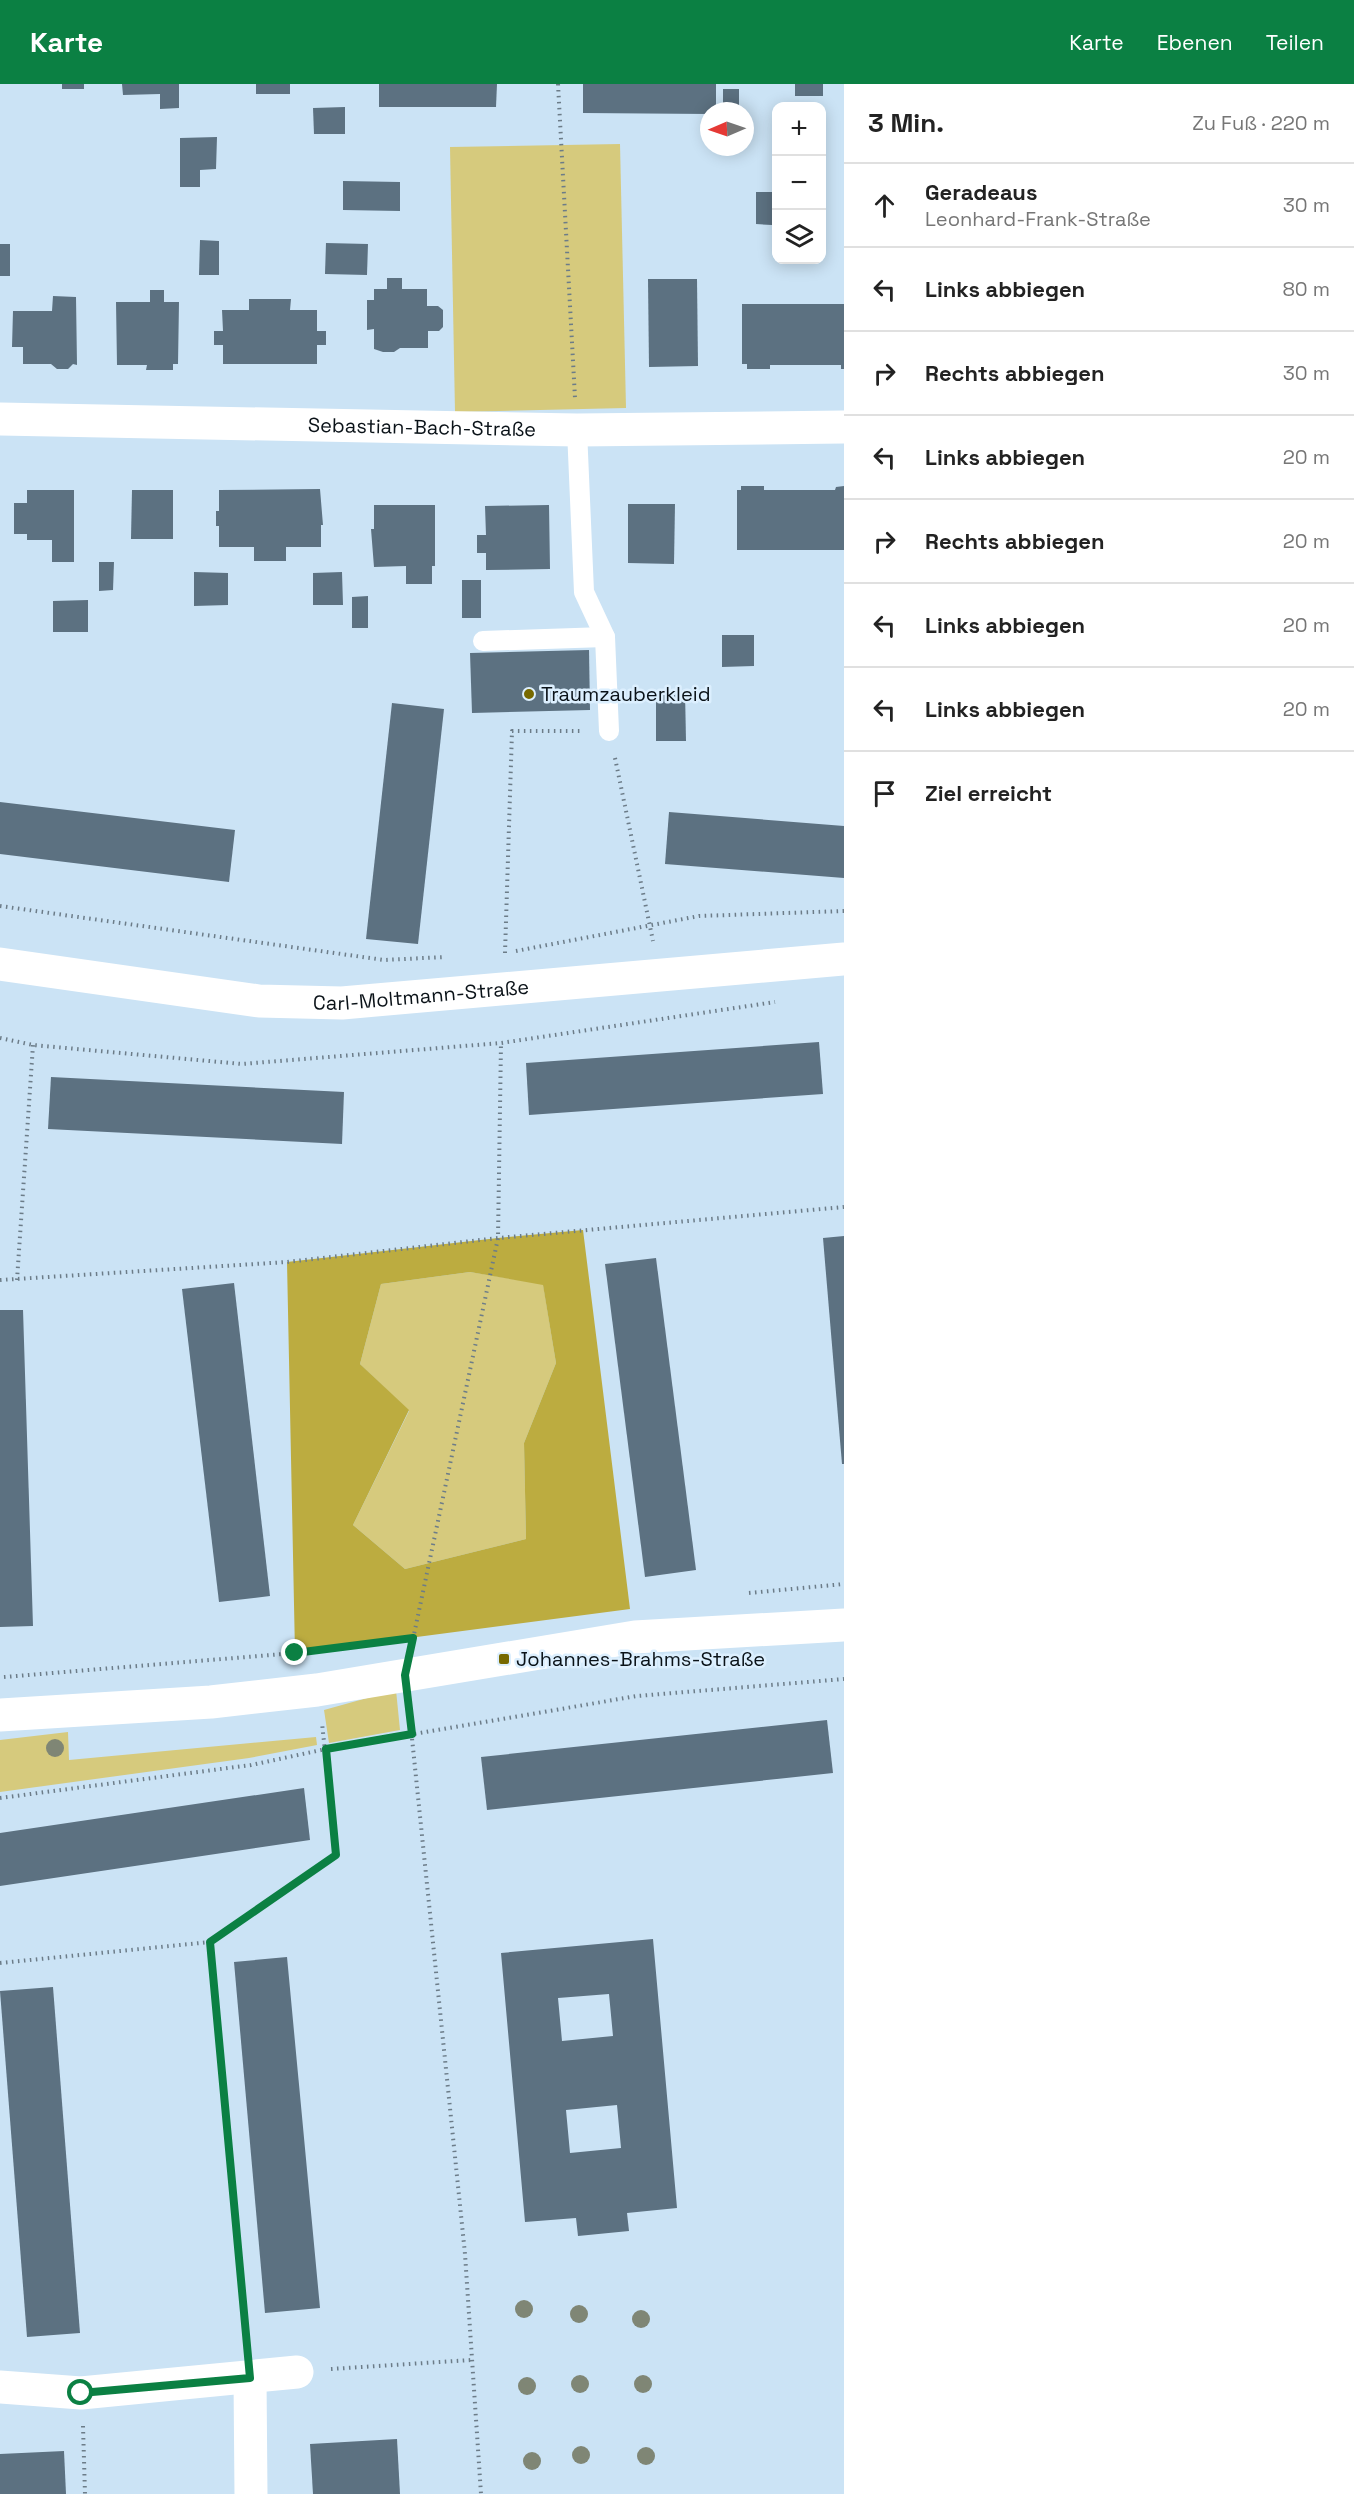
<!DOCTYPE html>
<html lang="de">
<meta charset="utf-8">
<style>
:root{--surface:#fff;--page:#f2f2f2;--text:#222;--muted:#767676;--line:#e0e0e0;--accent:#0b8043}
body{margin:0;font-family:"Space Grotesk",sans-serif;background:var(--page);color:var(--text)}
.controls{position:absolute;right:18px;top:18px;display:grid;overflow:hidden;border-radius:12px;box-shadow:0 3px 15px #0003}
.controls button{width:54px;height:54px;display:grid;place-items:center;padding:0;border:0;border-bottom:2px solid var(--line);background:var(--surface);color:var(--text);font:30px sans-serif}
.compass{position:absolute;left:700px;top:18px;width:54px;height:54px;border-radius:50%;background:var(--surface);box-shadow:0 3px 15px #0003;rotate:268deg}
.stop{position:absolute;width:18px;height:18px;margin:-14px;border:4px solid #0b8043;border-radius:50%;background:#fff}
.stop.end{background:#0b8043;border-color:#fff;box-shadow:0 2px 6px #0008}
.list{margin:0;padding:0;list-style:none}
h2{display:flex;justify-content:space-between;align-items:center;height:78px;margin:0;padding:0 24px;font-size:26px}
h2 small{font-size:20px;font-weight:400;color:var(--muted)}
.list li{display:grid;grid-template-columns:39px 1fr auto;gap:18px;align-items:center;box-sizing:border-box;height:84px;padding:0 24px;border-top:2px solid var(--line)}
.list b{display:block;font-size:22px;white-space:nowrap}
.list p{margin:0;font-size:20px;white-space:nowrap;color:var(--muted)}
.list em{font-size:20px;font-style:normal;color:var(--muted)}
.icon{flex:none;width:33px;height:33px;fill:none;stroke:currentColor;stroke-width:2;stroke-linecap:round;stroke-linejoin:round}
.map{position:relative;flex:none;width:844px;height:2410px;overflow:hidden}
header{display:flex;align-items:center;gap:36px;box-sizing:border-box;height:84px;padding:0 30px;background:var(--accent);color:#fff}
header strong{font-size:28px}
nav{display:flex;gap:33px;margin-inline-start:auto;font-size:21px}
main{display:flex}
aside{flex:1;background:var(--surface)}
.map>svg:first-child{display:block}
.green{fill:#d6ca7d}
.forest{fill:#bcac40;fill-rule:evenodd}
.building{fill:#5c7181;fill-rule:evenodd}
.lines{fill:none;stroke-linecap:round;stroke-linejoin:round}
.path{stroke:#6c7c88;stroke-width:4;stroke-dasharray:1.5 4.5;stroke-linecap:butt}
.service{stroke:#fff;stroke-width:20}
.minor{stroke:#fff;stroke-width:33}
.tree{fill:#7f8675}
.route{stroke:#0b8043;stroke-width:8}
.poi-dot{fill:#776900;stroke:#dceffe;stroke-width:2}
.labels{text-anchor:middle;stroke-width:5;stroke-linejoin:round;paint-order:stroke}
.street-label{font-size:20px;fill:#0a1218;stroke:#dceffe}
.poi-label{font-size:20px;fill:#0a1218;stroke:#dceffe;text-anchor:start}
</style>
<header>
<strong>Karte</strong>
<nav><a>Karte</a><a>Ebenen</a><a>Teilen</a></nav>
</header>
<main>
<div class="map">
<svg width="844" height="2410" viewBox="0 0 844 2410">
<rect width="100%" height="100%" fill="#cbe3f5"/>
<g class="green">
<path d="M620,60L626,324L455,328L450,63Z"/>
<path d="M470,1188L543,1200L556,1279L524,1359L526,1455L405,1485L353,1441L409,1327L360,1280L381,1200Z"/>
<path d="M396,1606L400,1646L329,1659L324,1626Z"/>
<path d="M68,1648L69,1676L316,1653L317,1661L249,1674L0,1708V1656Z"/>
</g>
<path class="forest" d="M583,1146L630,1525L295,1569L287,1178L498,1154ZM470,1188L543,1201L556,1279L524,1359L526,1455L405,1485L353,1441L409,1326L360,1280L381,1200Z"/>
<g class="building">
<rect x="62" y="0" width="22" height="5"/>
<path d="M122,0H179V24L160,25V10L123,11Z"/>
<rect x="256" y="0" width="34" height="10"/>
<path d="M379,0H497L496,23H379Z"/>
<path d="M583,0H716V27H709V30L583,29Z"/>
<rect x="795" y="0" width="28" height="12"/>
<rect x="723" y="5" width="16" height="22"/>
<path d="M345,23V50H314L313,24Z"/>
<path d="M217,53L216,85L200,86V103H180V54Z"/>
<path d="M343,97L400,98V127L343,126Z"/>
<path d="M756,108H772V141L756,140Z"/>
<path d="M200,156L219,157V191H199Z"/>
<path d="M326,159L368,160L367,191L325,190Z"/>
<rect x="0" y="160" width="10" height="32"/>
<path d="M387,194H402V205H427V222H438L443,226V243L439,247H428V264H400L394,268H383L374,265V245L367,246V216H374V205H387Z"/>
<path d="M648,195H697L698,282L649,283Z"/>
<path d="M150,206H164V218H179L178,280H173V286H146L147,281H117L116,218H150Z"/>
<path d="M53,212L76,213L77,281L73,280L68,285H57L51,280H23V263H12L13,227H52Z"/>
<path d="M249,215H291L290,226H317V247H326V261H317V280H223V261H214V247H223L222,226H249Z"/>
<path d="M742,220H844V285H841V281H770V285H747V280H742Z"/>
<path d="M741,402H764V406H835L836,403L844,402V466H737V406H741Z"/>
<path d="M320,405L323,441H321V463H286V477H254V463H219V442H216V427H219V406Z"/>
<path d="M27,406H74V478H52V456H27V450H14V419H27Z"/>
<path d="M132,406H173V455H131Z"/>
<path d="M628,420H675L674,480L628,479Z"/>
<path d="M374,421H435V482H432V500H406V482L374,483L371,445H374Z"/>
<path d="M549,421L550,485L486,486V469H477V451H486L485,422Z"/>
<path d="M99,478H114L113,506L99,507Z"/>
<path d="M194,488L228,489V521L194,522Z"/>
<path d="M342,488L343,521H313V489Z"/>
<rect x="462" y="496" width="19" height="38"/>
<path d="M368,512V544H352V513Z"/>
<path d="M88,516V548H53V517Z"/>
<path d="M722,551H754V582L722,583Z"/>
<path d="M589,566L590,626L472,629L470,569Z"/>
<path d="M656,607H685L686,657H656Z"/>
<path d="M392,619L444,625L418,860L366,855Z"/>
<path d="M0,718L235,746L229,798L0,770Z"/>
<path d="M669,728L844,742V794L665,780Z"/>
<path d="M819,958L823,1010L529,1031L526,979Z"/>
<path d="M51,993L344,1008L342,1060L48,1045Z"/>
<path d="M844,1152V1380H842L823,1154Z"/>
<path d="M656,1174L696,1486L645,1493L605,1180Z"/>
<path d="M234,1199L270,1512L219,1518L182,1205Z"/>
<path d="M0,1226H23L33,1542L0,1543Z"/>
<path d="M827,1636L833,1689L487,1726L481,1673Z"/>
<path d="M304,1704L310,1756L0,1802V1749Z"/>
<path d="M653,1855L677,2124L627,2129L629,2147L578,2152L576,2134L525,2138L501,1869ZM609,1910L613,1952L562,1957L558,1914ZM617,2021L621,2064L570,2069L566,2026Z"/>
<path d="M287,1873L320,2224L265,2229L234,1878Z"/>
<path d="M53,1903L80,2249L27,2253L0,1907Z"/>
<path d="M397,2355L400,2410H313L310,2360Z"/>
<path d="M64,2367L66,2410H0V2370Z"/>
</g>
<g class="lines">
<g class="path">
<path d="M558,0L575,314"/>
<path d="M615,674L653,857"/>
<path d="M0,822L384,876L445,873"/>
<path d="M516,867L699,832L844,827"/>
<path d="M505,869L512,647H581"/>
<path d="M0,954L33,961L242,980L501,959L775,918"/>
<path d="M0,1196L287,1178L498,1154L844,1123"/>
<path d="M17,1196L33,961"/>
<path d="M749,1509L844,1500"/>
<path d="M413,1555L498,1154L501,959"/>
<path d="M4,1593L295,1569L364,1561"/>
<path d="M409,1625L465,2170L481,2410"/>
<path d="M0,1714L251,1681L326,1665L637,1612L844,1595"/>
<path d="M210,1858L247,2260"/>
<path d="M0,1879L210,1858L336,1771L322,1639"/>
<path d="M331,2285L471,2276"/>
<path d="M83,2342L85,2410"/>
</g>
<g class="service">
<path d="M577,346L584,508L605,553L609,647"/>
<path d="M483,557L605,553"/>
</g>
<g class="minor">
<path id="s1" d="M0,335L577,346L844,343"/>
<path id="s2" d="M0,880L259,917L342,919L844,875"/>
<path d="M0,1631L211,1618L317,1606L635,1553L844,1541"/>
<path d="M250,2294L251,2410"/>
<path d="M0,2303L81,2309L297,2288"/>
</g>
</g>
<g class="tree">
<circle cx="55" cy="1664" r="9"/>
<circle cx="524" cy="2225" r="9"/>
<circle cx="579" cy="2230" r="9"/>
<circle cx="641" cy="2235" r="9"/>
<circle cx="580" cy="2300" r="9"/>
<circle cx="643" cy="2300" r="9"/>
<circle cx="527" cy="2302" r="9"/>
<circle cx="581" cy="2371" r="9"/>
<circle cx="646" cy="2372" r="9"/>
<circle cx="532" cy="2377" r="9"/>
</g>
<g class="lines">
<path class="route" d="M81,2309L250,2294L210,1858L336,1771L326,1665L412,1650L405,1591L413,1554L295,1569"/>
</g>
<g class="poi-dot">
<circle cx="529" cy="610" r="6"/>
<rect x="498" y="1569" width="12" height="12" rx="3"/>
</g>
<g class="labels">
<g class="street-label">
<text dy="7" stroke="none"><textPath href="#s1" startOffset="422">Sebastian-Bach-Straße</textPath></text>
<text dy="7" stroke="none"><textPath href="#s2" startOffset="424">Carl-Moltmann-Straße</textPath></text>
</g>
<g class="poi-label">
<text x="541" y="617">Traumzauberkleid</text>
<text x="516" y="1582">Johannes-Brahms-Straße</text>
</g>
</g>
</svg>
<div class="controls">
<button>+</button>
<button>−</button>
<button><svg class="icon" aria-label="layers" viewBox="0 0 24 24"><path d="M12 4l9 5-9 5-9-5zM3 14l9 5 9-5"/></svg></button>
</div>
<svg class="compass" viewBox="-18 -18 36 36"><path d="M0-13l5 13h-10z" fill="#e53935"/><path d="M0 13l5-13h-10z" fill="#767676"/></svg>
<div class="stop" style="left:81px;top:2309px"></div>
<div class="stop end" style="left:295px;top:1569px"></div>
</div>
<aside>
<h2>3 Min.<small>Zu Fuß · 220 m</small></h2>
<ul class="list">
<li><svg class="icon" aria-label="ahead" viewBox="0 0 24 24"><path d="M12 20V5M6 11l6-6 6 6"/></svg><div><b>Geradeaus</b><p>Leonhard-Frank-Straße</p></div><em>30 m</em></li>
<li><svg class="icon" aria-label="left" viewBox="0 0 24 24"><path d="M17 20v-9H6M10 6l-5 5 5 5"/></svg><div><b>Links abbiegen</b></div><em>80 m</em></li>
<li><svg class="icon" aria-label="right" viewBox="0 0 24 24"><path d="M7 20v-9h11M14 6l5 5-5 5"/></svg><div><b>Rechts abbiegen</b></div><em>30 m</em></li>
<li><svg class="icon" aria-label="left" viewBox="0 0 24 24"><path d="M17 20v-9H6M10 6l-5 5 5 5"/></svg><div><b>Links abbiegen</b></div><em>20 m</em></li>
<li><svg class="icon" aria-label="right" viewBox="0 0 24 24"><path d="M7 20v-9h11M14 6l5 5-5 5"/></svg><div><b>Rechts abbiegen</b></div><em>20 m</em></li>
<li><svg class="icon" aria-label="left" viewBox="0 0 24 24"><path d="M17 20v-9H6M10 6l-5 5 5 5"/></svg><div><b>Links abbiegen</b></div><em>20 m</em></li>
<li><svg class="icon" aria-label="left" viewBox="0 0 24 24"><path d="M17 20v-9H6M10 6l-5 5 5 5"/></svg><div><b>Links abbiegen</b></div><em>20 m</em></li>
<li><svg class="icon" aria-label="arrive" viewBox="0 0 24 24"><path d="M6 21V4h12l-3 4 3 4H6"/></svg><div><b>Ziel erreicht</b></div></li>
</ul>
</aside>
</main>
